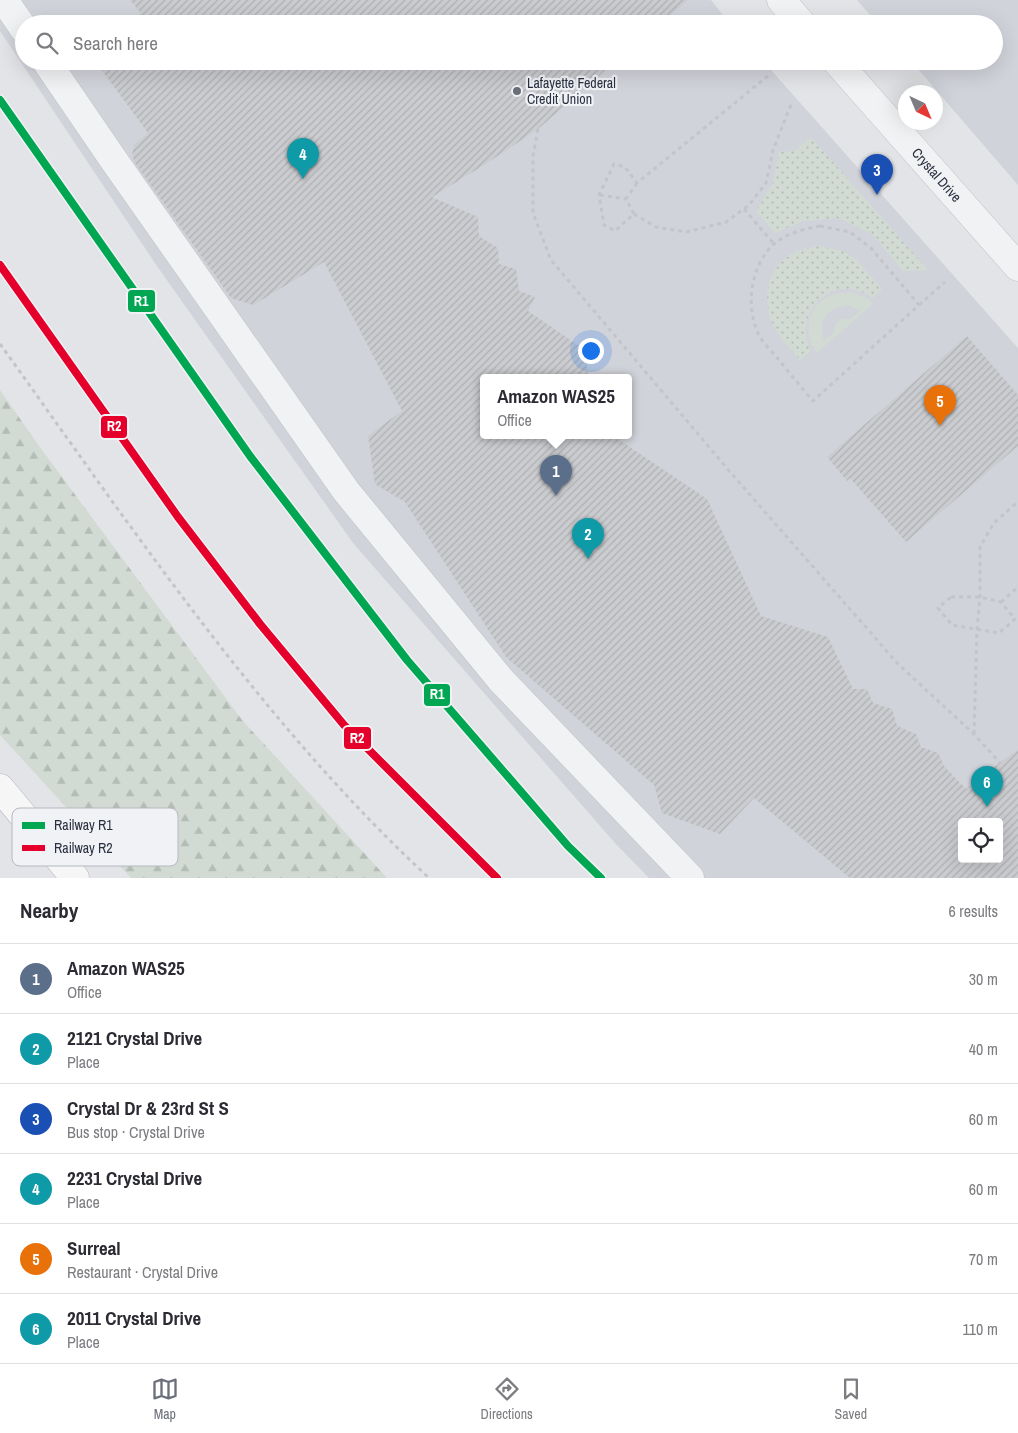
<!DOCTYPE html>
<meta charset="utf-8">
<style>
:root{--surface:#fff;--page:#f2f2f3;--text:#2b2b33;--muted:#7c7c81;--line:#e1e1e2;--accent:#6b6f7a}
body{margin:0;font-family:"Archivo Narrow",sans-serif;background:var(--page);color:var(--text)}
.controls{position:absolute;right:15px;bottom:15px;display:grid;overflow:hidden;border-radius:5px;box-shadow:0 5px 20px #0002}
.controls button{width:45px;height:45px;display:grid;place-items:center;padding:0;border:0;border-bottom:1px solid var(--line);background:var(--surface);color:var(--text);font:25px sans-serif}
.compass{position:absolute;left:898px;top:85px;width:45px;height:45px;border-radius:50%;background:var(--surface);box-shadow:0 5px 20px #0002;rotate:136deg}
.you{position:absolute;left:590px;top:350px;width:18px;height:18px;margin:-12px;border:4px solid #fff;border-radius:50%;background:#1a73e8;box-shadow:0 0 0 8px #1a73e833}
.badge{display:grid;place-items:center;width:32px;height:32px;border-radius:50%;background:var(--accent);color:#fff;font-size:16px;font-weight:700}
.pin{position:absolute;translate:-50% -41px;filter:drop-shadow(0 1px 2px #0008)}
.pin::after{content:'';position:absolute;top:26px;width:18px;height:15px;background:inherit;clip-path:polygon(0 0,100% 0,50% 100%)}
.popup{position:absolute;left:480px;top:374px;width:152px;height:65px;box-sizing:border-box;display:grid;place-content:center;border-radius:5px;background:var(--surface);filter:drop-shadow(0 1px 4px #0005);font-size:16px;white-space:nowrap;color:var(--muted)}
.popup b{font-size:19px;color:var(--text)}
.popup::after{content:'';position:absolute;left:50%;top:100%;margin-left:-10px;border:10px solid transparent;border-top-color:var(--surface)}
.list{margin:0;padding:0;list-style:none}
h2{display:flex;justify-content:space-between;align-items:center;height:65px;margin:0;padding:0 20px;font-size:21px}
h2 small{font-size:16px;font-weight:400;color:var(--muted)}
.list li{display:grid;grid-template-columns:32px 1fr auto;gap:15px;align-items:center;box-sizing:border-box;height:70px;padding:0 20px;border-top:1px solid var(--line)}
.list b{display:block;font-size:19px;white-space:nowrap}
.list p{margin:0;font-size:16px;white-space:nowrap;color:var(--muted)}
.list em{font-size:16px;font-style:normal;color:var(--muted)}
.icon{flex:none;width:28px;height:28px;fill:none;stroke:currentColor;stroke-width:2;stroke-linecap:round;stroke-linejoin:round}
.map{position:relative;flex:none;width:1018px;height:878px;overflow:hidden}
.search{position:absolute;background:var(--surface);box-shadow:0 5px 20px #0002;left:15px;right:15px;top:15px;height:55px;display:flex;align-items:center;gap:12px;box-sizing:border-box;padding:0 18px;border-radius:28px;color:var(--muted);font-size:19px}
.sheet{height:485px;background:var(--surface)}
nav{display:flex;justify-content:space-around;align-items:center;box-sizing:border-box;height:70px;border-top:1px solid var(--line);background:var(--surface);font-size:14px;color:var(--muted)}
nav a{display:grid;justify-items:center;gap:2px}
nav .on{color:var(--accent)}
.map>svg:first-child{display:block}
.built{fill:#d1d3da;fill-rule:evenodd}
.grass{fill:url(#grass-dots)}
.forest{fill:url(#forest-firs)}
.garden{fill:#d2dbd3;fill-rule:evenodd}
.building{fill:url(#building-hatch);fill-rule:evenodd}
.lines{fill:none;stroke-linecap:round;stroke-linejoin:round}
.minor-casing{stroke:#c1c2c5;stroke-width:29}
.highway-casing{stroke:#b5b7bc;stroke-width:29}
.path{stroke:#c4c5ca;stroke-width:3;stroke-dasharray:4 4;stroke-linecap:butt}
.minor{stroke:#f1f2f4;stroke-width:28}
.highway{stroke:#f6f6f6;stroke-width:28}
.rail-casing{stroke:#cbcccf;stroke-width:5.5}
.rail{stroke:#f0f2f6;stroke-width:4;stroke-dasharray:11;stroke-linecap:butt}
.rail-1-casing{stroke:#f0f2f6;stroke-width:11}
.rail-2-casing{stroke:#f0f2f6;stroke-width:11}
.rail-1{stroke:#00a651;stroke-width:8}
.rail-2{stroke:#e4002b;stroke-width:8}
.poi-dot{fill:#6b6f7a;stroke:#f0f2f6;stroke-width:2}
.labels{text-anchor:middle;stroke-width:4.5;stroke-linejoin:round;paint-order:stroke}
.poi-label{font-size:14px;fill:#2a3040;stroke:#f0f2f6;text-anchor:start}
.street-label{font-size:14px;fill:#2a3040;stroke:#f0f2f6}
.key{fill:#f0f2f6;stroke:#b5b8bf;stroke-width:1}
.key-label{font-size:14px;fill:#2a3040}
.line-badge{stroke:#f0f2f6;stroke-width:2}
.badge-label{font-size:14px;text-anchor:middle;font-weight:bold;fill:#fff}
</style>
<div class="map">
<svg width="1018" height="878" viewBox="0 0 1018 878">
<defs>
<pattern id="grass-dots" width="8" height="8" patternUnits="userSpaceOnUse" patternTransform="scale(1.25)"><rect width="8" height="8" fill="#d2dbd3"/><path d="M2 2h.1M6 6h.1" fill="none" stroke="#b4bcb6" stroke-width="1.8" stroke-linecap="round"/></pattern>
<pattern id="forest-firs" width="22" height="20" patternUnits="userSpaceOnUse" patternTransform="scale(1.25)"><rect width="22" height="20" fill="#d2dbd3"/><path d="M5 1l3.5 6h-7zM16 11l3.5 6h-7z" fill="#b4bcb6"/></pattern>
<pattern id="building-hatch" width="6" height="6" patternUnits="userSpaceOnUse" patternTransform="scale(1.25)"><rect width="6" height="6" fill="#cbcccf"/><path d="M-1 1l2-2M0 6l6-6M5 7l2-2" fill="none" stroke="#aeb0b3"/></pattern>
</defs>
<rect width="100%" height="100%" fill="#e3e4e7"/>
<g class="built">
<path d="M0,0H711L730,24H24V61H763L1018,348V878H649L615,843L353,543L159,269L0,31ZM484,377H628V435H484ZM962,822H999V859H962Z"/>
<path d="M857,0H1018V185L911,61H994V24H878Z"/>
</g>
<g class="grass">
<path d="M811,137L928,270L903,271L872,234L839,218L803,221L775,233L756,211L773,183L779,152L795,151Z"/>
<path d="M818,246L843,251L857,260L882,289L873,298C868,296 864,292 859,291C830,282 803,306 806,336C806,341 809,346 811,351L800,360C790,348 778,337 772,322C761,298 769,263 796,252C803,249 811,248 818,246Z"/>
</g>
<path class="forest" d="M0,390L39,446L242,720L387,878H131L0,735Z"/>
<path class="garden" d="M851,292L867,298L873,304L817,353C804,337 806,311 824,299C832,294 842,293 851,292ZM849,305L860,311L851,319H842L836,323L834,333L824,341C817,319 828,308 849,305Z"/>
<g class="building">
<path d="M130,0H688L660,24H127L141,13Z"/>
<path d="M95,61H616L538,129L484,165L432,197L478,217L479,236L498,248L499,264L516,269L519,291L535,297L528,311L585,350L588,377H484V435H612L707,499L761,616L828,637L853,689H867L873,703L892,709L897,726L916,734L921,747L938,753L944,766L966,789L1018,749V878H850L754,798L720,834L662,813L654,785L506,657L405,502L375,484L368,436L402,411L324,262L253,305L231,298L135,163L132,155L134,145L148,133ZM962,822H999V859H962Z"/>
<path d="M967,336L1018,395V446L906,542L850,478L847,481L827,457Z"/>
</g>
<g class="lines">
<defs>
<g id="minor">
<path d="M4,0L24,29"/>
<path d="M781,0L802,24"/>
<path d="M46,61L115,162L346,491L500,679L690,878"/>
<path id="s1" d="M836,61L1018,267"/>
</g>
<path id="highway" d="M0,788L75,878"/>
</defs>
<use href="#minor" class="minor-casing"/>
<use href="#highway" class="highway-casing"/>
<g class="path">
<path d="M538,129L533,156V213L551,260L731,473L898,664L974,734L1000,763"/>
<path d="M637,183L626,199L634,214L615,231L604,225L599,195L614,164L625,167L637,183L769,75"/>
<path d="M600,195L626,199"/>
<path d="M744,209L774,244"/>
<path d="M634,214L656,227L686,232L726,222L749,205L766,183L773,150L792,102"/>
<path d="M820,226L850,232L871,248L919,305L813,401C801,387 790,374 779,360C772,352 762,342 758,333C745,305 751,265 774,244C787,233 804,229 820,226Z"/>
<path d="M919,305L945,282"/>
<path d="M0,344C133,529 261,722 429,878"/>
<path d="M951,597H980L1001,602L1015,619L999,633L952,625L938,608Z"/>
<path d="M1001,602L1018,587"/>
<path d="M974,734L977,629L980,597V547L994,523L1014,505L1018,504"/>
</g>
<use href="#minor" class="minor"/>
<use href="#highway" class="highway"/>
<defs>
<path id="rail" d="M0,265L178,517L260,624L344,725L497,878"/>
</defs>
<use href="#rail" class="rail-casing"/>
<use href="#rail" class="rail"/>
<defs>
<path id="rail-1" d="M0,100L250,456L407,660L568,846L601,878"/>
<path id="rail-2" d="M0,265L178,517L260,624L344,725L497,878"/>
</defs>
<use href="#rail-1" class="rail-1-casing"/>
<use href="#rail-2" class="rail-2-casing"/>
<use href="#rail-1" class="rail-1"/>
<use href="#rail-2" class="rail-2"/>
</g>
<circle class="poi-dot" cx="517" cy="91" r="5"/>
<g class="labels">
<g class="poi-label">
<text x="527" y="88">Lafayette Federal<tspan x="527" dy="16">Credit Union</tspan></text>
</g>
<g class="street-label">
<text dy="5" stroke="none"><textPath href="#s1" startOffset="152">Crystal Drive</textPath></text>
</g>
</g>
<rect x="12" y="808" width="166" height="58" rx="8" class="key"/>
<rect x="22" y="822" width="23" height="7" fill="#00a651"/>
<rect x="22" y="845" width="23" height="6" fill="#e4002b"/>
<g class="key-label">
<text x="54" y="830">Railway R1</text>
<text x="54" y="853">Railway R2</text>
</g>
<g class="line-badge">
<rect x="127" y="289" width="29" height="24" rx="5" fill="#00a651"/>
<rect x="100" y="415" width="28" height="24" rx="5" fill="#e4002b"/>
<rect x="423" y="683" width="28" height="24" rx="5" fill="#00a651"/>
<rect x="343" y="726" width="29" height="24" rx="5" fill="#e4002b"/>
</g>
<g class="badge-label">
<text x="141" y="306">R1</text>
<text x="114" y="431">R2</text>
<text x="437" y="699">R1</text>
<text x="357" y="743">R2</text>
</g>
</svg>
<div class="controls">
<button><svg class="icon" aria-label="locate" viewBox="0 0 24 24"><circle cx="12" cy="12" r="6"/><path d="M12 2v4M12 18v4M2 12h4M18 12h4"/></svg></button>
</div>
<svg class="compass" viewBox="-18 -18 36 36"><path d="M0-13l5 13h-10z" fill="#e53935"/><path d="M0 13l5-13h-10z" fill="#7c7c81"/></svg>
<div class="you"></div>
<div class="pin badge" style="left:556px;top:496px;background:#5c6f8a">1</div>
<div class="popup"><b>Amazon WAS25</b>Office</div>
<div class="pin badge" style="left:588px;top:559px;background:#0f9aa8">2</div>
<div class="pin badge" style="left:877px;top:195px;background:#1a4fb4">3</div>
<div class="pin badge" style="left:303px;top:179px;background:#0f9aa8">4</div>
<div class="pin badge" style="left:940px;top:426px;background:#e8710a">5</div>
<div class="pin badge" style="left:987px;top:807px;background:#0f9aa8">6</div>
<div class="search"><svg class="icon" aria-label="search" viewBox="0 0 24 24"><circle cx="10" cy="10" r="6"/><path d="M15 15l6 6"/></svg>Search here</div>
</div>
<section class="sheet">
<h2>Nearby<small>6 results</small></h2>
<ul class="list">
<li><span class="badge" style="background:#5c6f8a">1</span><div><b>Amazon WAS25</b><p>Office</p></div><em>30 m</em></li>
<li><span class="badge" style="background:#0f9aa8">2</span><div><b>2121 Crystal Drive</b><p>Place</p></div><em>40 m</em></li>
<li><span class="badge" style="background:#1a4fb4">3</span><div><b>Crystal Dr &amp; 23rd St S</b><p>Bus stop · Crystal Drive</p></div><em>60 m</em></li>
<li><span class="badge" style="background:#0f9aa8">4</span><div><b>2231 Crystal Drive</b><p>Place</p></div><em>60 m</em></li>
<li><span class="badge" style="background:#e8710a">5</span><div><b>Surreal</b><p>Restaurant · Crystal Drive</p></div><em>70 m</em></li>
<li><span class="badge" style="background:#0f9aa8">6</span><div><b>2011 Crystal Drive</b><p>Place</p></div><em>110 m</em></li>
</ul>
</section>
<nav>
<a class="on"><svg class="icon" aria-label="map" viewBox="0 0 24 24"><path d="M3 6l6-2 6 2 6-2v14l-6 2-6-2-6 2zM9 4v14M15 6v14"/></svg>Map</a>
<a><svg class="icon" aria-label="directions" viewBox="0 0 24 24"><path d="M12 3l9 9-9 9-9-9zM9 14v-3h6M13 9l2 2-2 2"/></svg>Directions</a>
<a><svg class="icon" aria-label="saved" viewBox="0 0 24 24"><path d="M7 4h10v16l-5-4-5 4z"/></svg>Saved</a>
</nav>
